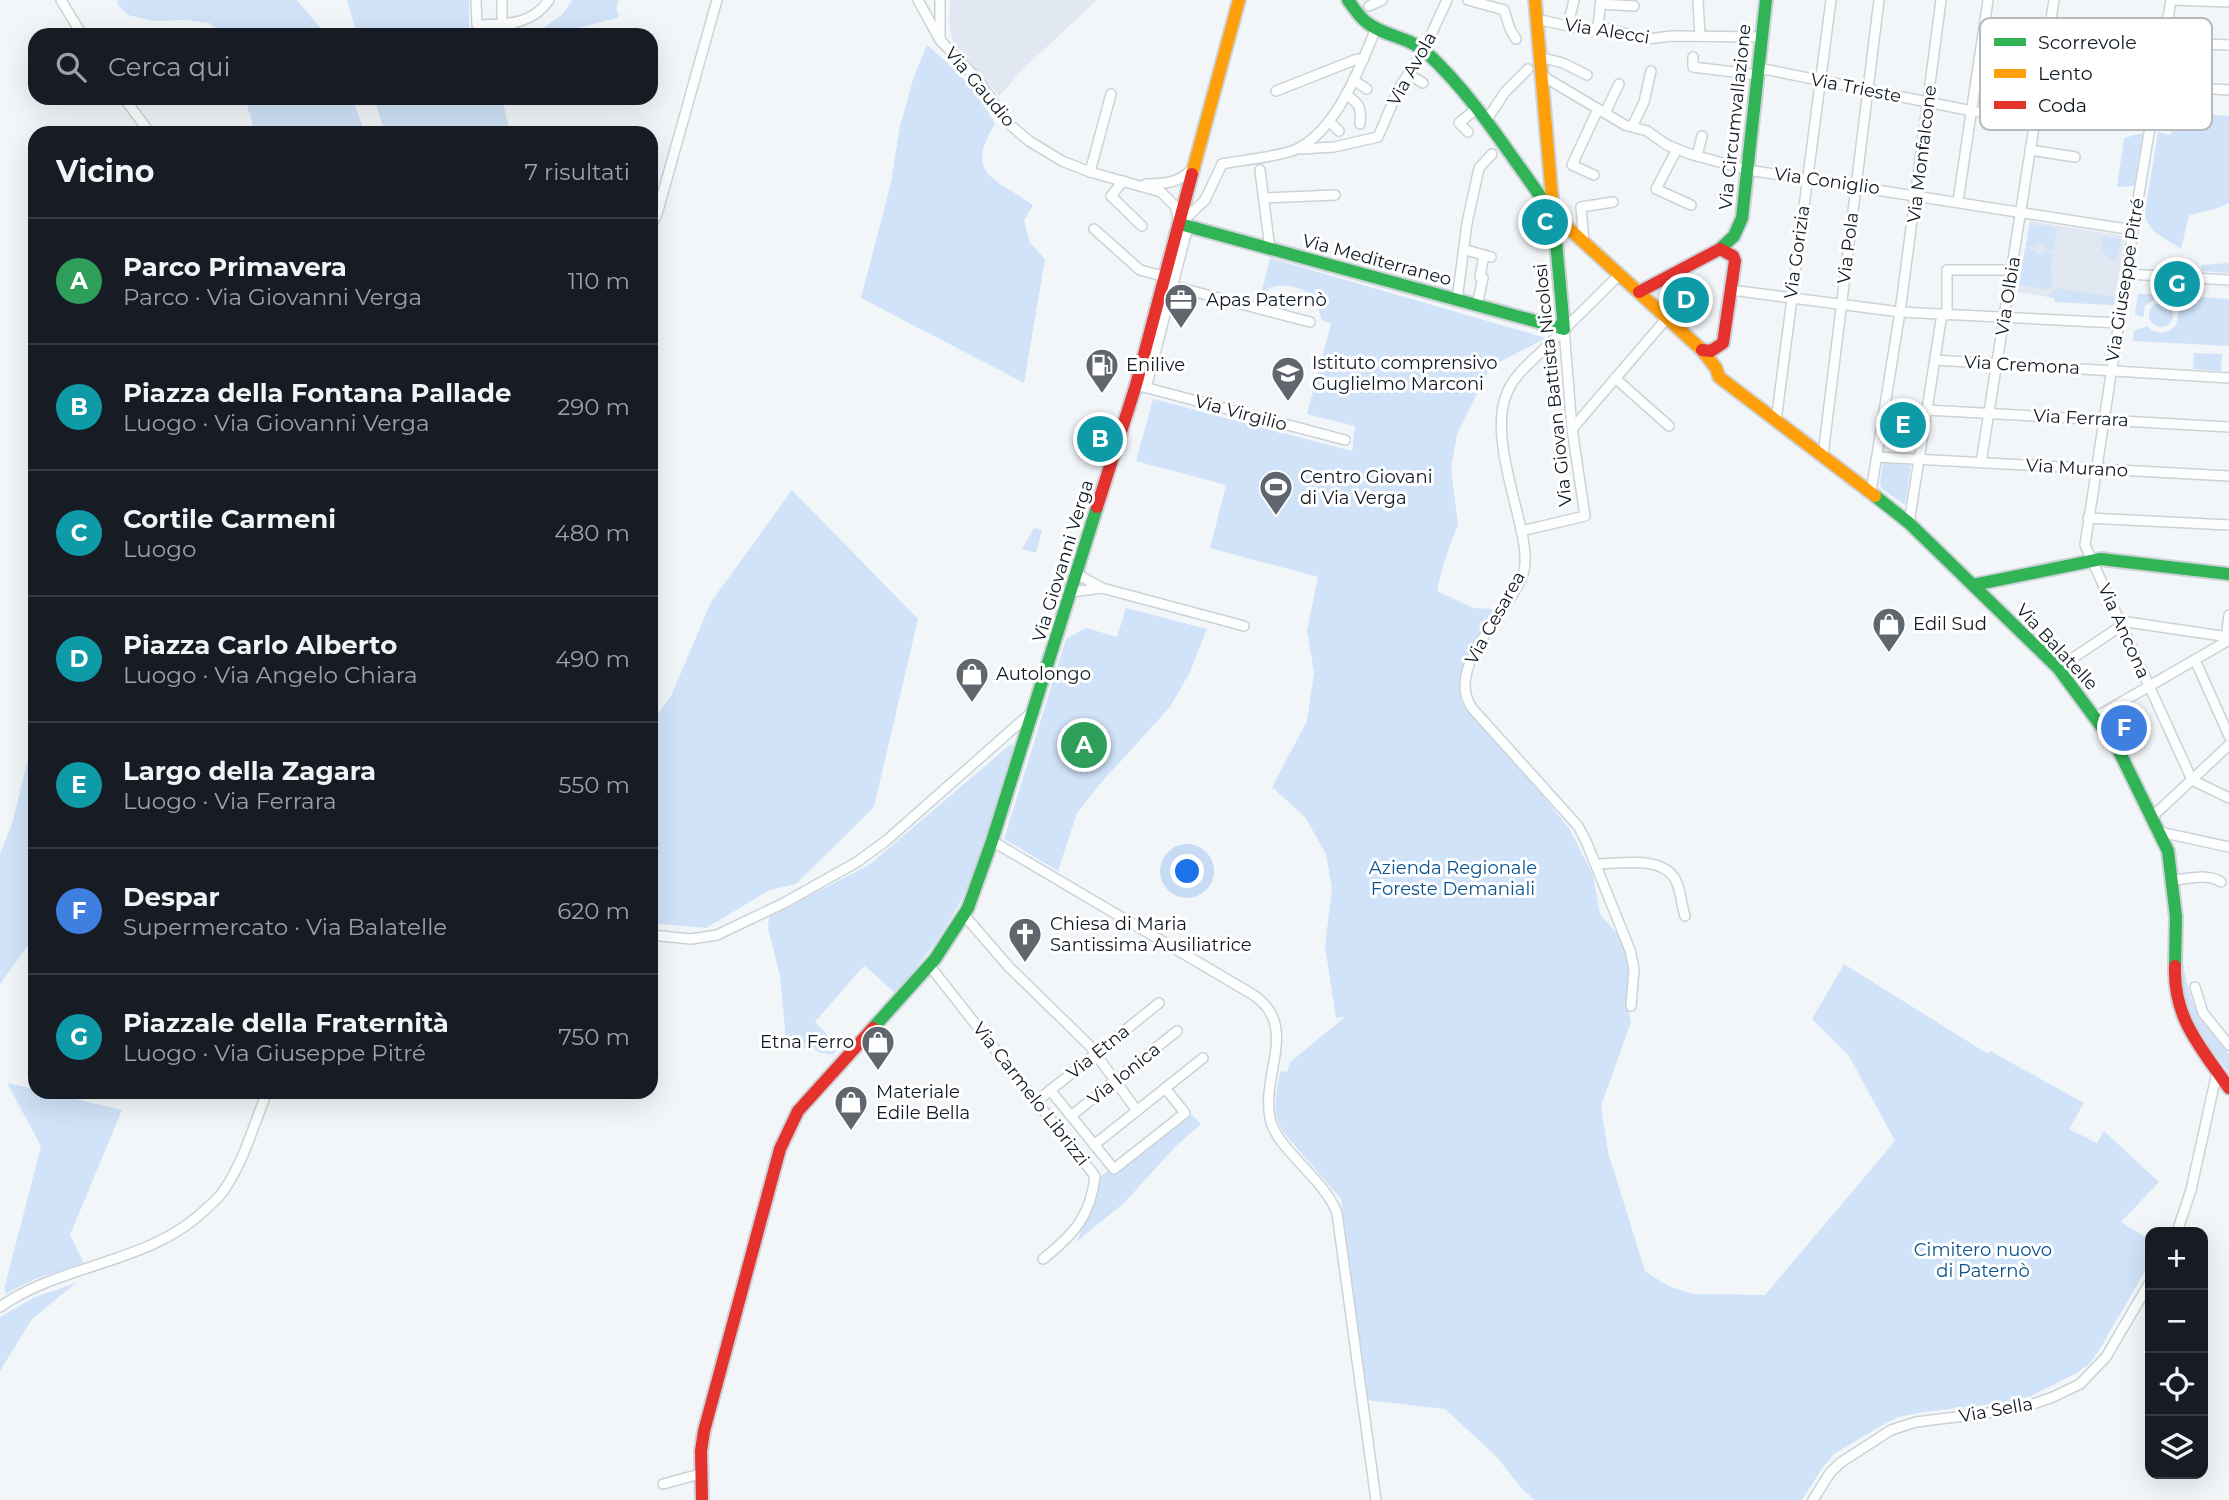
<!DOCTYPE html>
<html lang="it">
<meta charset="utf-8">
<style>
:root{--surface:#171b24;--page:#242831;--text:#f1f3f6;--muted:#9ea1a6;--line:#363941;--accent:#b0b4b8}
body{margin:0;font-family:Montserrat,sans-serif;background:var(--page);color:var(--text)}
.controls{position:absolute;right:21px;bottom:21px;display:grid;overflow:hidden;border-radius:14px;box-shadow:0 7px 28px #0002}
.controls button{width:63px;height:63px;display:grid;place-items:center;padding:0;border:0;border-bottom:2px solid var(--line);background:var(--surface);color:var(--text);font:35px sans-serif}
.you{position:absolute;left:1188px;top:872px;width:24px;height:24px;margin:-18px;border:5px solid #fff;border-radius:50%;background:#1a73e8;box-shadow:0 0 0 10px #1a73e833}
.badge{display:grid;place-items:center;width:46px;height:46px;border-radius:50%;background:var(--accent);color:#fff;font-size:23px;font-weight:700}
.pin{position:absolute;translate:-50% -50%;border:4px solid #fff;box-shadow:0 2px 7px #0006}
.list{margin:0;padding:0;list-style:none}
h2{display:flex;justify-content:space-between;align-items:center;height:91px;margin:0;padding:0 28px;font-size:30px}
h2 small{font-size:23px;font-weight:400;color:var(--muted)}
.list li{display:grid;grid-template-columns:46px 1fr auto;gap:21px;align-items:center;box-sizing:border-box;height:126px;padding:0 28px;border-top:2px solid var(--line)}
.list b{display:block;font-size:26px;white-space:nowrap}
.list p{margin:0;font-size:23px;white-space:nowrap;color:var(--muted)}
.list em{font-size:23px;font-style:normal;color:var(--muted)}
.icon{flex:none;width:38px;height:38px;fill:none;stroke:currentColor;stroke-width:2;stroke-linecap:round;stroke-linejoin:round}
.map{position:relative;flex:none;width:2229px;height:1500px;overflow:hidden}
.search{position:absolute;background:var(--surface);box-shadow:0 7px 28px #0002;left:28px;top:28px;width:630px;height:77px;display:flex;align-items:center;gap:18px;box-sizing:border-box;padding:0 24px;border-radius:21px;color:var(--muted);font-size:26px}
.panel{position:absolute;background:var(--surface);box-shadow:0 7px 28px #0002;left:28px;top:126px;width:630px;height:973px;border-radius:21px}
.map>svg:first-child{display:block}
.built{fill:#e1e8f1}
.green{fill:#d0e3f8}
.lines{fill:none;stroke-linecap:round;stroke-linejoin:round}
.street-casing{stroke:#ccd2d8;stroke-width:12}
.fast-casing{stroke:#ccd2d8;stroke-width:16}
.slow-casing{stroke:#ccd2d8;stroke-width:16}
.jam-casing{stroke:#ccd2d8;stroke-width:16}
.street{stroke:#fdfefe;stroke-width:9}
.fast{stroke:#30b455;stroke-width:12}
.slow{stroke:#ff9f0a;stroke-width:12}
.jam{stroke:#e5322d;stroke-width:12}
.labels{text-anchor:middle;stroke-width:6;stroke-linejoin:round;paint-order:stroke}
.street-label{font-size:18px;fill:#111922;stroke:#fff}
.poi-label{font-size:18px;fill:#111922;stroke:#fff;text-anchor:start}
.park-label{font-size:18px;fill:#095391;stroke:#fff}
.key{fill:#fff;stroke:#b8babd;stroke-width:2}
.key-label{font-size:19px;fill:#111922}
</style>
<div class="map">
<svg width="2229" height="1500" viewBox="0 0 2229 1500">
<rect width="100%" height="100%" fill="#f3f6f9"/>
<g class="built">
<path d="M950,0H1097L1023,69L999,96L953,42L949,26Z"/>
<path d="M2030,221L2125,236L2114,305L2055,302L2054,298L2018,292Z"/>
</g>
<g class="green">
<path d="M117,0H297L326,35H225L209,23L185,20L154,21L128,15L118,5Z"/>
<path d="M347,0H469V34L357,35Z"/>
<path d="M572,0H619L616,8L619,15L617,18L550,35H533L562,15Z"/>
<path d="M927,45C959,72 974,87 995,124C964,174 994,178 1033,205L1024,220L1030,243L1045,259L1024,383L861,298L891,183L900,126L914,76Z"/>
<path d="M245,98H352L365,133H255Z"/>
<path d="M374,98H502L510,133H385Z"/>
<path d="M2175,112L2229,116V203L2215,209L2189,215L2181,249L2153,231L2146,219L2145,213L2158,132L2171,135Z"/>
<path d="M2143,133L2134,186L2117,187L2124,138Z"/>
<path d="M2029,224L2057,228L2053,250L2045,249V244L2037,243L2036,247L2026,246Z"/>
<path d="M2103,236L2121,239L2117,260L2108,258L2101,248Z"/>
<path d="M2025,248L2035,250L2040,255L2044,252L2053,253L2050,271L2053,273L2051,286L2048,290L2019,285Z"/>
<path d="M1270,258L1546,338L1490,367L1457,434L1451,469L1458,524L1444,562L1437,591L1473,608L1498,609L1469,649L1459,679L1461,702L1518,765L1569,828L1593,875L1600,914L1621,938L1630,965V983L1626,1001L1631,1022L1601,1106L1608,1152L1645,1271L1668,1286L1693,1294L1765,1295L1895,1141L1849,1056L1812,1019L1844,964L1988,1054L1990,1051L2084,1103L2069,1129L2097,1143L2104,1131L2159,1182L2121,1222L2150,1240V1262L2101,1347L2090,1363L2077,1373L2031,1396L2010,1402L1924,1412L1899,1417L1886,1423L1834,1454L1823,1467L1802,1500H1535L1521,1488L1497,1457L1445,1409L1367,1400L1341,1199L1284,1133C1270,1114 1277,1093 1280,1071L1287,1072L1290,1062L1345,1017L1336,1018L1325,946L1332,889L1326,854L1305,817L1272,787L1307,721L1314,673L1307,630L1318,577L1210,548L1226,485L1136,461L1153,399L1352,451L1355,426L1307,414L1331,324L1323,321C1319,315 1319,307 1315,300C1307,287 1281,282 1269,288L1262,302H1259Z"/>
<path d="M2229,263V273L2202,271L2201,265Z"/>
<path d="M2057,288L2115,297L2114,305L2055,302L2054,298L2047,297Z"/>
<path d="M2138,294H2158V297L2145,306L2143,317L2135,314Z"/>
<path d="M2167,295L2229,299V346L2133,341L2134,331L2147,326C2156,335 2167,335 2176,325L2179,311Z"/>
<circle cx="2161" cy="315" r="12"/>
<path d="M2194,353L2222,354L2221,371L2193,369Z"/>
<path d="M1883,463L1911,465L1905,505L1881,488L1880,481Z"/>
<path d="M792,490L918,619L874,807L796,884L770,890L706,928L651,923V724L671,696L711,602Z"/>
<path d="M1034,528L1042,530L1036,553L1022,549Z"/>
<path d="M1126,608L1207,629L1190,672L1170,707L1100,784L1077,813L1058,871L1004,839L1066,639L1086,628L1117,637Z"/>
<path d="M35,730V943L27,947L0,984V854L12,824Z"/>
<path d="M1011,744L1015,746L1014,751C999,796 986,844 967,888C950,926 924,959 898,990L894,992L865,966L860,970L815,1022L840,1048L832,1055L818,1052L813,1047L787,1051L780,976L768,928L769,917L869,865Z"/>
<path d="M2182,956C2190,1007 2196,1016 2229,1054V1072C2198,1034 2180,1007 2182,956Z"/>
<path d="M7,1083L35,1089V1092H46L122,1110L70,1235L84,1263L35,1279L5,1294V1286L41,1146Z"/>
<path d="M1190,1113L1201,1124L1176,1146L1124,1203L1076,1242L1093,1208L1101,1176L1109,1170L1115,1175Z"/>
<path d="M76,1283L32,1319L0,1371V1317L35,1297Z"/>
</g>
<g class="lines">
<defs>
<g id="street">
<path d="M61,0L82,35"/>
<path d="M476,0L477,25C505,24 531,26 549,0"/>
<path d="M918,0L940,40L978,80L1008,123L1029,141L1062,161L1090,172L1161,192L1175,206L1180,224L1205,200L1222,164C1242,160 1279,157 1297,149C1337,129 1360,68 1376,28"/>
<path d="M940,0V38"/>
<path d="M1468,0L1504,10L1510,29L1516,39"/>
<path d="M1698,0L1700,36"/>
<path d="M2171,0L2133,230L2085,545L2192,780L2229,798"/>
<path d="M2175,0L2229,2"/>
<path d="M1600,4L1634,6"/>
<path d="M1369,6L1382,0"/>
<path d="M1536,19L1591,31L1598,26L1647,39L1672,36L1763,37"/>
<path d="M511,23L512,35"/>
<path d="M502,24V0"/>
<path d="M1568,25L1574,0"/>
<path d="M1598,26L1601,0"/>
<path d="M1539,57L1563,63L1587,75"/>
<path d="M1693,57V67L1758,75"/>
<path d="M1979,59L2157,87"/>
<path d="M1759,68L1972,111L2035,121"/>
<path d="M1408,74L1423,83"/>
<path d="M1541,75L1625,125L1647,131L1667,145L1690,154L1748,170L2133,230"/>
<path d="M1353,80L1367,89"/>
<path d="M2184,87L2229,90"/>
<path d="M2204,88L2207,44L2229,45"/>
<path d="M1276,91L1357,59H1364"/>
<path d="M1346,94C1359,104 1362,107 1360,124"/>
<path d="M124,98L150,133"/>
<path d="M1605,113L1619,84"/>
<path d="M1329,121L1339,131"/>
<path d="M1486,121L1505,92L1528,69"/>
<path d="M1633,125L1644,102L1651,71"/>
<path d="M1468,132L1459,123L1476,109"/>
<path d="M1301,149L1334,147L1378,137L1399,88L1424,50L1447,0"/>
<path d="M1677,149L1656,189L1691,205"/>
<path d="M2030,150L2075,157"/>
<path d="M1697,156L1702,136"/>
<path d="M1260,170L1270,249"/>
<path d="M1090,172L1111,94"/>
<path d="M1594,175L1572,165L1598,109"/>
<path d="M1123,181L1111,196L1142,226"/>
<path d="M1146,184C1165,184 1180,183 1193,168"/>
<path d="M1264,198L1335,195"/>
<path d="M1958,201L1988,0"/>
<path d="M651,226L657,214L717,0"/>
<path d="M1094,229L1140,270L1166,277"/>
<path d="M1584,242L1581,207L1613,202"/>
<path d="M1466,250L1491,257"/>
<path d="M1620,274C1595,299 1570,324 1544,349C1531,362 1514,375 1507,393C1491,429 1513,491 1521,529C1524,542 1527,557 1524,571C1512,611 1443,666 1472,708L1578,826L1586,841L1630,950L1634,969L1631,1006"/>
<path d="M2127,274L2229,280"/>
<path d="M1173,286L1310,322"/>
<path d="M1731,290L1900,312L2118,323"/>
<path d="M1457,300L1467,223L1479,168L1492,154"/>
<path d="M1477,305L1483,278L1480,277L1484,255"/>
<path d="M1947,315V270H2012"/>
<path d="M1935,360L2229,378"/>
<path d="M1615,378L1669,426"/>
<path d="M1136,385L1345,440"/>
<path d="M1146,388L1188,226"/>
<path d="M1927,410L2229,427"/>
<path d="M1776,421L1831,0"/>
<path d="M1572,429L1667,318"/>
<path d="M1823,455L1879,0"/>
<path d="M1877,457L2229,476"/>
<path d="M1113,459L1093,449L1089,435L1091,431L1101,427L1121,435"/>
<path d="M1981,463L2054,0"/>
<path d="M1871,492L1900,312L1941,0"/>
<path d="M2088,518L2229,525"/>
<path d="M1909,523L1942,314"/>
<path d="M1521,531L1585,516L1572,429L1564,329"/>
<path d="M1077,574L1102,588L1244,626"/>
<path d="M1071,592L1102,588"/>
<path d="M2229,615L2227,630L2229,633"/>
<path d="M2195,660L2229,736"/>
<path d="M2058,668L2127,622L2229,637"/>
<path d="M2096,717L2229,640"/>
<path d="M2153,816L2229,745"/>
<path d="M2160,832L2229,847"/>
<path d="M992,841L1252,994C1300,1025 1261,1073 1270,1118C1275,1148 1324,1178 1337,1213L1376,1500"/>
<path d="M1597,864C1619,864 1661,855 1675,879C1681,889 1681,904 1685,916"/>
<path d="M2174,880C2188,879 2209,873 2221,882"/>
<path d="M964,915L1009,967L1090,1046L1137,1111"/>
<path d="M651,935L691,939L717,935L784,903L857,862L887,840L1033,711"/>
<path d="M929,965L1095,1176C1091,1216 1073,1235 1043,1259"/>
<path d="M2195,987L2203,1013L2229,1045"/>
<path d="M1050,1090L1114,1169L1185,1113L1165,1088"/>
<path d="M1037,1101L1159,1003"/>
<path d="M1071,1116L1177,1031"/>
<path d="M1094,1145L1203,1058"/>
<path d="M2177,1232L2191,1190L2217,1072"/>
<path d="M0,1307C62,1263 150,1264 206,1209C212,1203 220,1197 224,1190C244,1161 254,1124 267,1092"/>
<path d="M663,1484L700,1474"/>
<path d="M1813,1500L1830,1473L1840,1463L1891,1430L1916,1422L2019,1409L2053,1397L2080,1384L2106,1357L2150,1282"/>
</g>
<g id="fast">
<path d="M1348,0C1353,7 1358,15 1365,21C1382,36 1410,37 1426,52C1478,100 1513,161 1555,216"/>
<path d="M1180,224L1564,329L1552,198"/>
<path d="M1720,249L1734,236L1742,218L1766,0"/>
<path d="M1875,496L1909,523L2058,668L2118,749L2168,851L2176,917L2175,966"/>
<path d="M1973,585L2101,559L2229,574"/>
<path d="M873,1028L935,959L968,908L992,841L1097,507"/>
</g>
<g id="slow">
<path d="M1535,0L1552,198"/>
<path d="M1192,174L1239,0"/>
<path d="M1555,216L1702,350L1716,368L1719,377L1875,496"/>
</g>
<g id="jam">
<path d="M1639,292L1720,249L1733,256L1735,261L1723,343L1711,351L1702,350"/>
<path d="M1097,507L1136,385L1192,174"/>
<path d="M2175,966C2173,1018 2201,1048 2229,1088"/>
<path d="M702,1500L701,1451L704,1431L780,1149L798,1111L873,1028"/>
</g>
</defs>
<use href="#street" class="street-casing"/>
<use href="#fast" class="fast-casing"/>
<use href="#slow" class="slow-casing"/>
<use href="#jam" class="jam-casing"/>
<use href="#street" class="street"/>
<use href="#fast" class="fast"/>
<use href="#slow" class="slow"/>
<use href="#jam" class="jam"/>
</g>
<defs>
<symbol id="office-pin" viewBox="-11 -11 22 30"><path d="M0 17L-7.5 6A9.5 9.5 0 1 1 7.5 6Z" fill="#60666d" stroke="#fff"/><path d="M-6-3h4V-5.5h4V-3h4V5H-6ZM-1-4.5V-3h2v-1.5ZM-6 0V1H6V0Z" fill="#fff"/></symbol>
<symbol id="fuel-pin" viewBox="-11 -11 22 30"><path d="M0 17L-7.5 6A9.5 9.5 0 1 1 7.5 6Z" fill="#60666d" stroke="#fff"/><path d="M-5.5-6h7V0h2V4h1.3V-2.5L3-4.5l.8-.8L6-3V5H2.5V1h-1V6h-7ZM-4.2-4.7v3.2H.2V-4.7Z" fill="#fff"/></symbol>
<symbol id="school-pin" viewBox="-11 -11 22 30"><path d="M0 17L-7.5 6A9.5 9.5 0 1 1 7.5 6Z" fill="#60666d" stroke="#fff"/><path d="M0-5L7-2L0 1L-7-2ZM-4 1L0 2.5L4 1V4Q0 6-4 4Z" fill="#fff"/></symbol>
<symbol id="stadium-pin" viewBox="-11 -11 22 30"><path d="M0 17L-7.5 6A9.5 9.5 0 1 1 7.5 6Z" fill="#60666d" stroke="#fff"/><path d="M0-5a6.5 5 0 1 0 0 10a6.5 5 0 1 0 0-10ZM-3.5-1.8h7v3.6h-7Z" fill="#fff"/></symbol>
<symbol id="shop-pin" viewBox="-11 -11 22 30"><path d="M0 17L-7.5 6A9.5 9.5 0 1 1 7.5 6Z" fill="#60666d" stroke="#fff"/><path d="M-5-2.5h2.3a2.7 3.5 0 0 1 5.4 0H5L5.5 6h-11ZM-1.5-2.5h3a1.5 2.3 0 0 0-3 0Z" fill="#fff"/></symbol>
<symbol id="church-pin" viewBox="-11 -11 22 30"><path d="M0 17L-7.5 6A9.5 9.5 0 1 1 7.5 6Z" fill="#60666d" stroke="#fff"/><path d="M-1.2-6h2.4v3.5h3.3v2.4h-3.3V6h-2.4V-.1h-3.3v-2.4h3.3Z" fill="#fff"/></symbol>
</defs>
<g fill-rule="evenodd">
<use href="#office-pin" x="1162" y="281" width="38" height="52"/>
<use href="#fuel-pin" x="1083" y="346" width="38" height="52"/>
<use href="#school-pin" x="1269" y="354" width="38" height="52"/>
<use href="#stadium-pin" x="1257" y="468" width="38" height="52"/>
<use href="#shop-pin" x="1870" y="605" width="38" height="52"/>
<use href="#shop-pin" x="953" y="655" width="38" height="52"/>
<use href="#church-pin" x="1006" y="915" width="38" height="52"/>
<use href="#shop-pin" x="859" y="1023" width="38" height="52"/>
<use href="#shop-pin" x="832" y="1083" width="38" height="52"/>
</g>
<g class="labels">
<g class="street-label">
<text transform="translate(1607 31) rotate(9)" y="6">Via Alecci</text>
<text transform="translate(1412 69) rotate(-61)" y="6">Via Avola</text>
<text transform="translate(980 87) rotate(50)" y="6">Via Gaudio</text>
<text transform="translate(1856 88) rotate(11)" y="6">Via Trieste</text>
<text transform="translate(1735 117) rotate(-84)" y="6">Via Circumvallazione</text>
<text transform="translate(1922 154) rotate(-83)" y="6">Via Monfalcone</text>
<text transform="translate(1827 181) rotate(8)" y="6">Via Coniglio</text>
<text transform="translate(1848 248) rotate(-83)" y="6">Via Pola</text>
<text transform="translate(1797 252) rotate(-82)" y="6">Via Gorizia</text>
<text transform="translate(1377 260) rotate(15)" y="6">Via Mediterraneo</text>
<text transform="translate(2125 280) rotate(-81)" y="6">Via Giuseppe Pitré</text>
<text transform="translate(2008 296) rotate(-81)" y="6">Via Olbia</text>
<text transform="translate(2022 365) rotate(3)" y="6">Via Cremona</text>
<text transform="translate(1553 385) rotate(-96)" y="6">Via Giovan Battista Nicolosi</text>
<text transform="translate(1241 413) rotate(15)" y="6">Via Virgilio</text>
<text transform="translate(2081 418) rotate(3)" y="6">Via Ferrara</text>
<text transform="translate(2077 468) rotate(3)" y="6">Via Murano</text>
<text transform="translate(1063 561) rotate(-73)" y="6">Via Giovanni Verga</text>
<text transform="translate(1495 618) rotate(-61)" y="6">Via Cesarea</text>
<text transform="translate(2124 631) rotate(66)" y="6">Via Ancona</text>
<text transform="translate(2057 647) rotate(47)" y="6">Via Balatelle</text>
<text transform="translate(1098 1052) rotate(-39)" y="6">Via Etna</text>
<text transform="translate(1124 1074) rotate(-39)" y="6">Via Ionica</text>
<text transform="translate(1031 1094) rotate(52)" y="6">Via Carmelo Librizzi</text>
<text transform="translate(1996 1410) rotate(-10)" y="6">Via Sella</text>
</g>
<g class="poi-label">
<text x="1206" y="306">Apas Paternò</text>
<text x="1312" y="369">Istituto comprensivo<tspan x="1312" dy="21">Guglielmo Marconi</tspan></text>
<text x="1126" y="371">Enilive</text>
<text x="1300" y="483">Centro Giovani<tspan x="1300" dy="21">di Via Verga</tspan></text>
<text x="1913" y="630">Edil Sud</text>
<text x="996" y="680">Autolongo</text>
<text x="1050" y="930">Chiesa di Maria<tspan x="1050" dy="21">Santissima Ausiliatrice</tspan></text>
<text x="854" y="1048" text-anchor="end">Etna Ferro</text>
<text x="876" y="1098">Materiale<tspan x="876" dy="21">Edile Bella</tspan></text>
</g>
<g class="park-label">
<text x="1453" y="874">Azienda Regionale<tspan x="1453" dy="21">Foreste Demaniali</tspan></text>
<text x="1983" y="1256">Cimitero nuovo<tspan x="1983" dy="21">di Paternò</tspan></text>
</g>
</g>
<rect x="1980" y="18" width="232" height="112" rx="10" class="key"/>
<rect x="1994" y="38" width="32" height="8" fill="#30b455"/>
<rect x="1994" y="69" width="32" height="9" fill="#ff9f0a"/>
<rect x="1994" y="101" width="32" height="8" fill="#e5322d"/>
<g class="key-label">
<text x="2038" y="49">Scorrevole</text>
<text x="2038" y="80">Lento</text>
<text x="2038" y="112">Coda</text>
</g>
</svg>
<div class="controls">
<button>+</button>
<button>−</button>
<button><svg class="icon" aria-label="locate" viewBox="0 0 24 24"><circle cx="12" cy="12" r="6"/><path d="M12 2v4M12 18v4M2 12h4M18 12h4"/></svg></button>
<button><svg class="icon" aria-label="layers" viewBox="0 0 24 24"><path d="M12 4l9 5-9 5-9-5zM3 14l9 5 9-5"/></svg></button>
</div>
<div class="you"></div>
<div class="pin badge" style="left:1084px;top:745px;background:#2e9e5b">A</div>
<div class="pin badge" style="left:1100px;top:439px;background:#0f9aa8">B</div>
<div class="pin badge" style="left:1545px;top:222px;background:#0f9aa8">C</div>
<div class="pin badge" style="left:1686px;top:300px;background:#0f9aa8">D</div>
<div class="pin badge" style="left:1903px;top:425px;background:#0f9aa8">E</div>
<div class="pin badge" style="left:2124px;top:728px;background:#3f7fe0">F</div>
<div class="pin badge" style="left:2177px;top:284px;background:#0f9aa8">G</div>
<div class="search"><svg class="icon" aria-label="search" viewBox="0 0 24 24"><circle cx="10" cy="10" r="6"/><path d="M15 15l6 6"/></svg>Cerca qui</div>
<section class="panel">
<h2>Vicino<small>7 risultati</small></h2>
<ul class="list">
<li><span class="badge" style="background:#2e9e5b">A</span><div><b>Parco Primavera</b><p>Parco · Via Giovanni Verga</p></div><em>110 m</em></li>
<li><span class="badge" style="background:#0f9aa8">B</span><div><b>Piazza della Fontana Pallade</b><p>Luogo · Via Giovanni Verga</p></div><em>290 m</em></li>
<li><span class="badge" style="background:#0f9aa8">C</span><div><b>Cortile Carmeni</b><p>Luogo</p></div><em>480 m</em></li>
<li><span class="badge" style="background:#0f9aa8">D</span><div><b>Piazza Carlo Alberto</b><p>Luogo · Via Angelo Chiara</p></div><em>490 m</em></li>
<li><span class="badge" style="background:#0f9aa8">E</span><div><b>Largo della Zagara</b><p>Luogo · Via Ferrara</p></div><em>550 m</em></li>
<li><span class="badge" style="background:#3f7fe0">F</span><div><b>Despar</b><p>Supermercato · Via Balatelle</p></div><em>620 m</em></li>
<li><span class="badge" style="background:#0f9aa8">G</span><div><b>Piazzale della Fraternità</b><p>Luogo · Via Giuseppe Pitré</p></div><em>750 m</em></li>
</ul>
</section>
</div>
